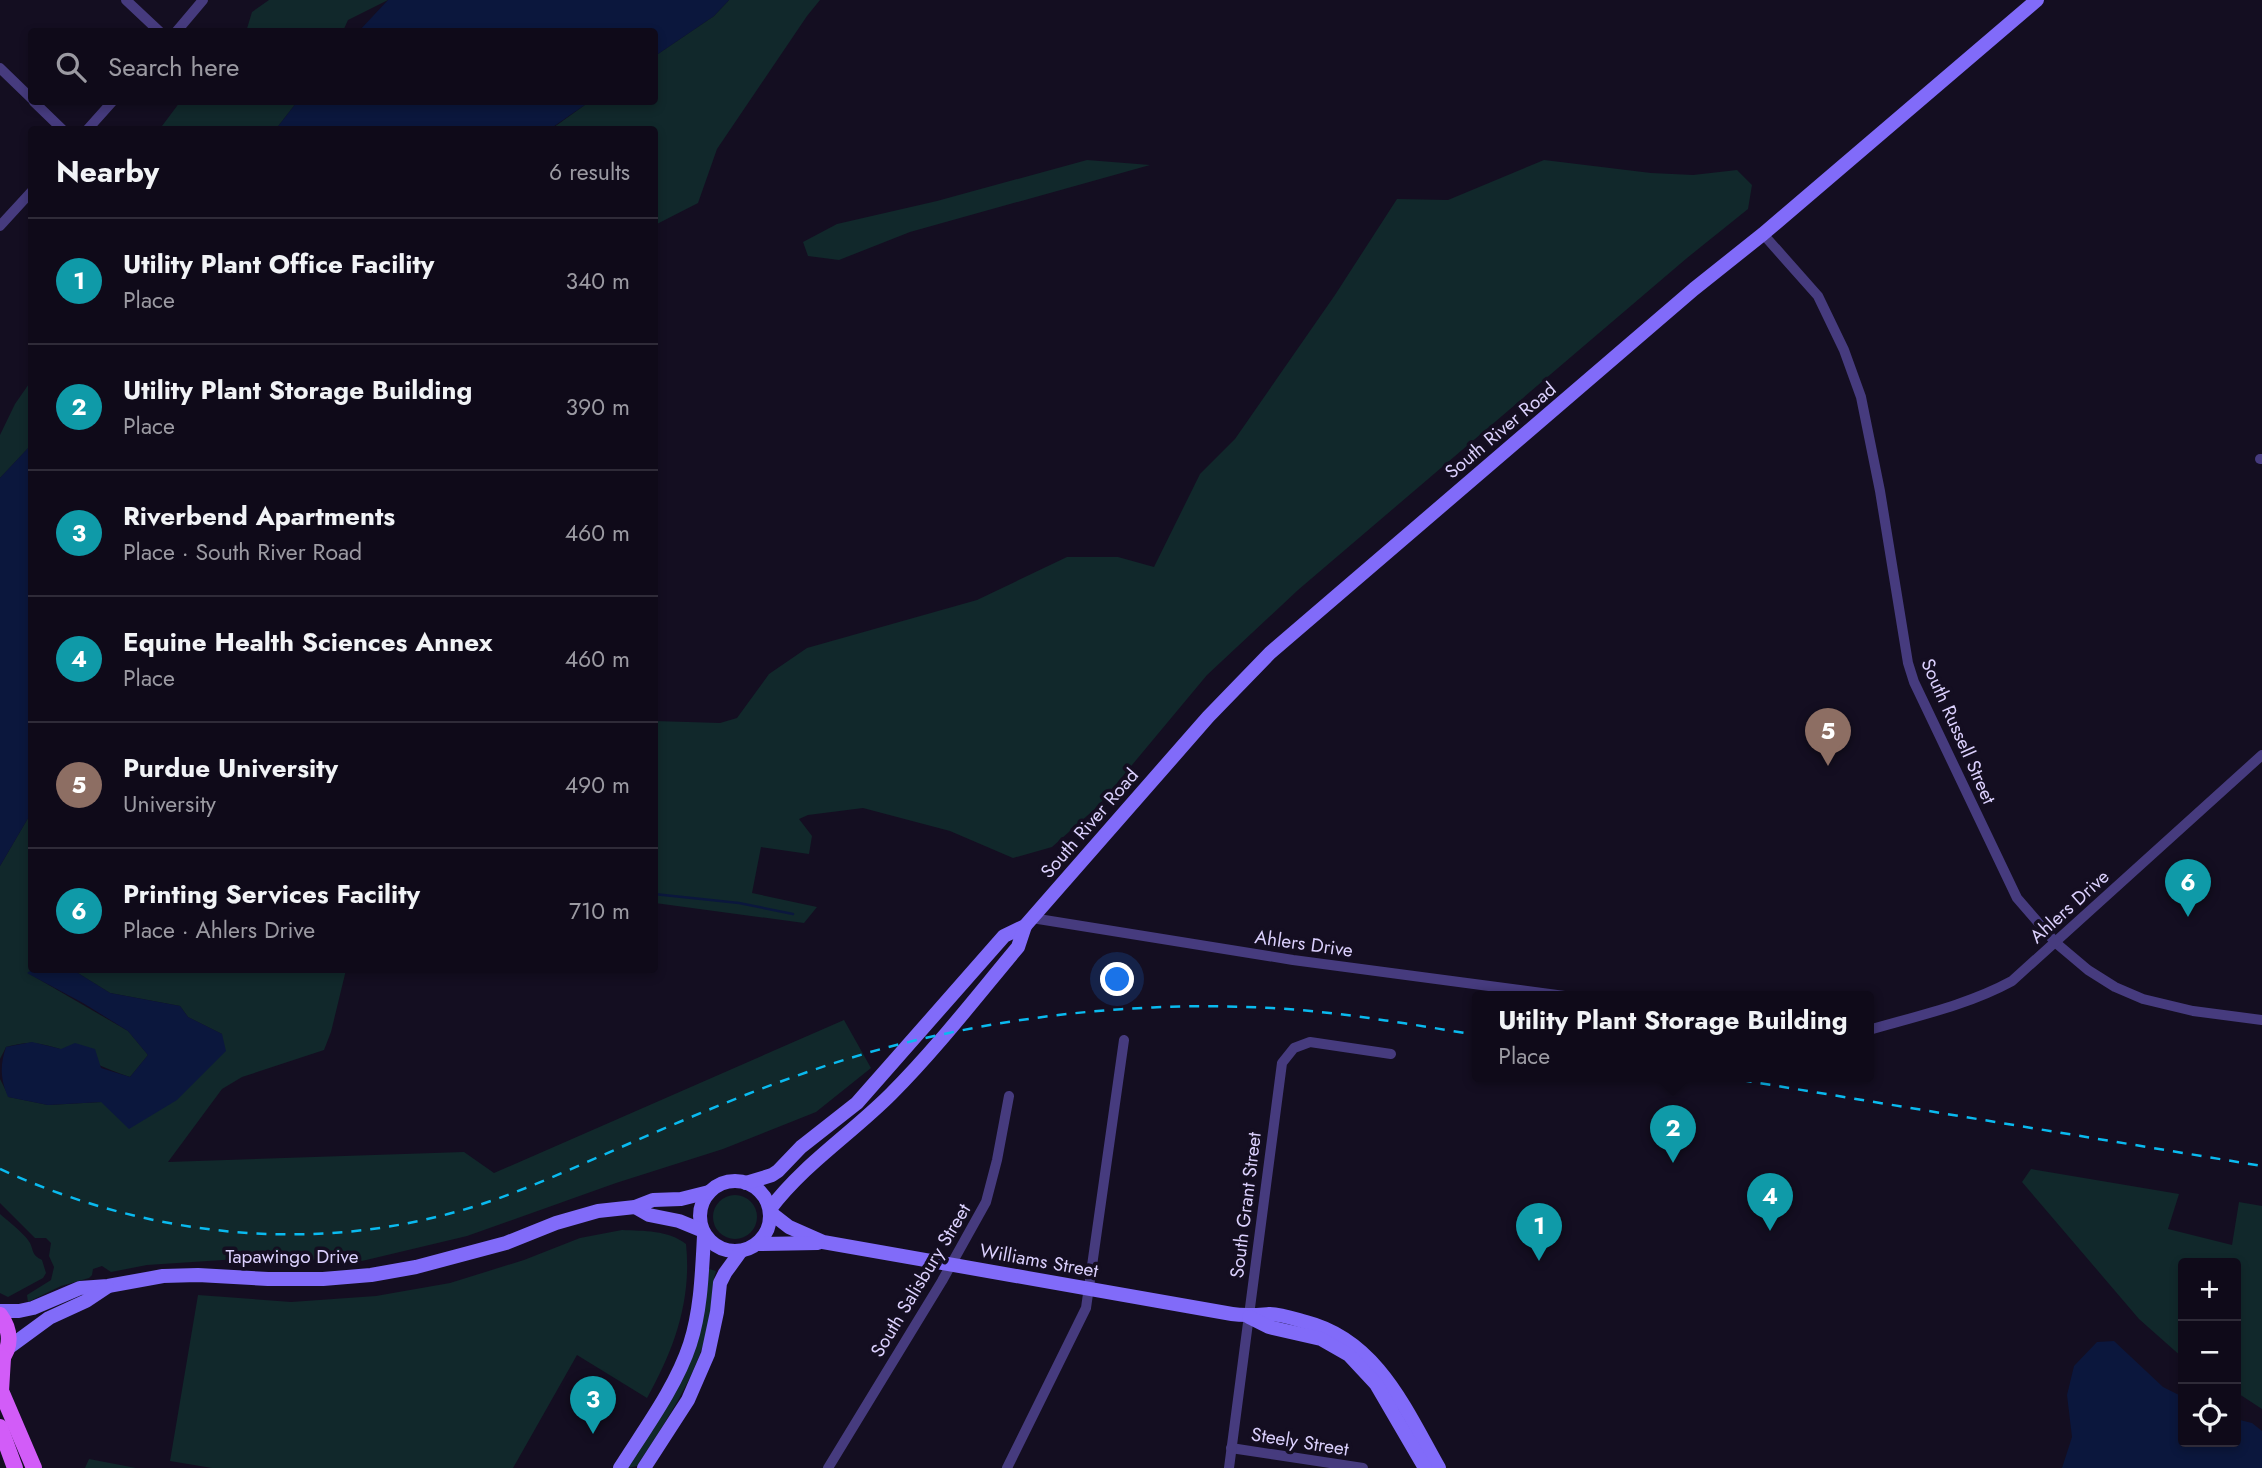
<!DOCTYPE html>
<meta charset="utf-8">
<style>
:root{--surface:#0f0a19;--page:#181322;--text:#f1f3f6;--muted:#9b9aa2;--line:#2f2b38;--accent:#d93025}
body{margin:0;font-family:Jost,sans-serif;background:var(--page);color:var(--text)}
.controls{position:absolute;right:21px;bottom:21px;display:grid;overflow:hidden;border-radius:7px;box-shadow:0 4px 10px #0003}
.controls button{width:63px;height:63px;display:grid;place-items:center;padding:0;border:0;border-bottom:2px solid var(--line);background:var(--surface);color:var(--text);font:35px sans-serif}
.you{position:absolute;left:1118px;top:980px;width:24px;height:24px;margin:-18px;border:5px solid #fff;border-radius:50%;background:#1a73e8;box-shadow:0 0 0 10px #1a73e833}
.badge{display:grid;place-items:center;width:46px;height:46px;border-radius:50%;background:var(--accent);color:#fff;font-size:23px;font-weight:700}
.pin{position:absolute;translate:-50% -58px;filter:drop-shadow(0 2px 4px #0008)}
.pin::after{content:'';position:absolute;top:37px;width:24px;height:21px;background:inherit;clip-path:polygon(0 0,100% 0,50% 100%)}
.popup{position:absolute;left:1472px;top:991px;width:402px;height:91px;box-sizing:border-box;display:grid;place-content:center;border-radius:7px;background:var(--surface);filter:drop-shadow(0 2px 5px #0005);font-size:23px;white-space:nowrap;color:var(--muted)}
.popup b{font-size:26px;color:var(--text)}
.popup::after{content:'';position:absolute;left:50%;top:100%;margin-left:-14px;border:14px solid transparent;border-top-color:var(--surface)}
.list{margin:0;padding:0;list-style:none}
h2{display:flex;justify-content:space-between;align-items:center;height:91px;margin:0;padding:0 28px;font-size:30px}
h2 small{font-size:23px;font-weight:400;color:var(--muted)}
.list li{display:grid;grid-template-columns:46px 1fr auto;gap:21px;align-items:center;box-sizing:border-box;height:126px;padding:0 28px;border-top:2px solid var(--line)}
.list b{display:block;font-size:26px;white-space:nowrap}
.list p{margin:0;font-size:23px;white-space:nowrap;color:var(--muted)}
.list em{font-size:23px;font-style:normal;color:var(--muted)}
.icon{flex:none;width:38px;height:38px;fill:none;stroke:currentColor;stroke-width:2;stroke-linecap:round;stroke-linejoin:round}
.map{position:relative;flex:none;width:2262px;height:1468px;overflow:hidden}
.search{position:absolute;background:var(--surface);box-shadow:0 4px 10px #0003;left:28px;top:28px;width:630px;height:77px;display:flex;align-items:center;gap:18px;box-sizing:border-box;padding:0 24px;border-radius:7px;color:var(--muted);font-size:26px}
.panel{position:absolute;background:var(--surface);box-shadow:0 4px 10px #0003;left:28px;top:126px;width:630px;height:847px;border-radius:7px}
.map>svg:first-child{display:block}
.green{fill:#11282b}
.water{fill:#0b173d}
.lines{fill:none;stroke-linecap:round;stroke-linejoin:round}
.stream{stroke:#0b173d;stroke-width:2.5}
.minor{stroke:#463b7e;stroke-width:10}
.secondary{stroke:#816bf9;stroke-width:14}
.primary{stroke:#d25cf8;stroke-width:16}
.rail{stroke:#0abaef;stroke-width:2.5;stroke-dasharray:10 9;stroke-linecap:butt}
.labels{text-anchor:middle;stroke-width:7;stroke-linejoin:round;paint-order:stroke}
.street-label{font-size:19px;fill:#dbd0fd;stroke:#140e21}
</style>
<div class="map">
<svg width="2262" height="1468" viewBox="0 0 2262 1468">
<rect width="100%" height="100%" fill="#140e21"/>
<g class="green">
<path d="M269,0H388L348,20L343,31L246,32L252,12Z"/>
<path d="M729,0H820L807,16L717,149L698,203L655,225L654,130H550L589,102H654L655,56L714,16Z"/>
<path d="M180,102H297L276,129L159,130Z"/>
<path d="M1087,160L1150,165L910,232L839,260L808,256L803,242L837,224L937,201Z"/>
<path d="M1544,160L1651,173L1693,175L1737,170L1752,185L1748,209L1687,258L1298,590L1207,675L1097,807L1052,847L1013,858L950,831L863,808L808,815L799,819L812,836L809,854L761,847L752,893L817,907L804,923L655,903V721L720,723L737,718L769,674L807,648L977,600L1067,557H1118L1154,567L1200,474L1235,439L1335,295L1397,199L1448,200Z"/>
<path d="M31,381V445L0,478V435L15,404Z"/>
<path d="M31,813L32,970L28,973L128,1031L148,1055L130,1077C98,1067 67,1047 34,1043C25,1042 15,1045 6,1047L0,1059V866Z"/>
<path d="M73,970H346L331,1032L324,1050L242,1077L222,1089L168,1162L464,1152L494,1173L844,1020L871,1068L816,1112L723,1149L616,1183L467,1236L362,1261L253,1258L147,1265L111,1272L102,1266L93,1269L92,1275L89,1278L61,1286L28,1302L27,1295L51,1280L54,1267L49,1256L51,1243L46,1238H35L0,1203V1079L9,1097L48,1105L101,1102L222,1034L188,1017L180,1006L110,993Z"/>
<path d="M2031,1169L2179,1194L2168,1229L2232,1245L2239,1202L2262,1206V1409L2236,1392V1263H2183V1358L2139,1319L2022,1182Z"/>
<circle cx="735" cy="1217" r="22"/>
<path d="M0,1214C7,1220 26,1235 30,1243C34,1252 32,1255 42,1260L46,1273L43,1278L8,1297L0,1293Z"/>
<path d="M622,1230C644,1231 668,1230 686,1244C692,1300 674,1350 647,1398L577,1355L513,1468H212L170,1461L198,1295L291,1302L376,1296L450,1283L524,1260L580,1238Z"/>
<path d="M709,1269L716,1271C710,1288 713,1307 709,1325C696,1378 666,1421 637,1466L628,1468L706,1300Z"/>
<path d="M89,1459L136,1468H85Z"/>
</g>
<g class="water">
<path d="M388,0H729L714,16L655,56L654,32L359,31Z"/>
<path d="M297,102H589L550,129H276Z"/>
<path d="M31,445V813L0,866V478Z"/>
<path d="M32,970H73L110,993L180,1006L188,1017L222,1034L226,1051L177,1100L129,1129L101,1102L48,1105L8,1097C0,1078 0,1065 6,1047L32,1042L61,1049L75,1043L95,1049L101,1068L130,1077L148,1055L128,1031L83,1003L27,973Z"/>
<path d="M2114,1341L2163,1387L2183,1397V1442H2236V1419L2252,1423L2262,1431V1468H2062L2072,1437L2067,1395L2074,1366L2097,1342Z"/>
</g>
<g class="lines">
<path class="stream" d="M654,894L739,903L793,914"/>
<g class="minor">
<path d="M126,0L160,32"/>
<path d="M176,32L203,0"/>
<path d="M0,68L32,99"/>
<path d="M34,102L63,130"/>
<path d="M87,130L112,102"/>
<path d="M0,226L32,191"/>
<path d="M1763,234L1818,296L1844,350L1861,397L1880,491L1908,663L1914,682L2017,898L2056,943L2088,970L2115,987L2143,999L2193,1011L2262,1020"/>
<path d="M2260,459H2262"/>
<path d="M1032,918L1293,960L1572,997"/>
<path d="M1869,1030C1917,1016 1968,1005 2012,981L2262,755"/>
<path d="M1231,1448L1363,1468"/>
<path d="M828,1468L942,1281L986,1202L997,1160L1009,1096"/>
<path d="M1007,1468L1086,1308L1124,1040"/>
<path d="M1229,1468L1282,1063L1294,1048L1310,1042L1391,1054"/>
</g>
<g class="secondary">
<circle cx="735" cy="1216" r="35"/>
<path d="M746,1183L772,1175L778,1171L801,1147L857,1103L1004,936L1025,926L1208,717L1270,653L1694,289L1763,234L2037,0"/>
<path d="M635,1207L649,1215L679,1221L701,1230"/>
<path d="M770,1209C804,1164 851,1134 891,1094C936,1049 977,996 1018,947L1025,926"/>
<path d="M771,1213L789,1227L823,1242L1232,1314C1245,1316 1256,1315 1269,1314C1281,1314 1295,1319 1306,1322C1377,1340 1406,1410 1439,1468"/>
<path d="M757,1244L818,1243"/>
<path d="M0,1311H19L33,1308L80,1288L108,1286L163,1276L198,1275L268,1279H323L371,1275L416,1267L506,1243L556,1223L598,1211L635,1207L653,1200L681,1199L709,1192"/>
<path d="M1249,1317L1269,1327L1321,1339L1349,1355L1376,1384L1425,1468"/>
<path d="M8,1348L49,1318L86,1301L107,1287"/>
<path d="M620,1468C644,1430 676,1387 690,1344C701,1310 702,1272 704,1236"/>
<path d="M644,1468L688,1400L708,1354L717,1312L720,1283L725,1273L741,1251"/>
</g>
<g class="primary">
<path d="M0,1315C11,1330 12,1347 0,1361"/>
<path d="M3,1358L1,1391L34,1468"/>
<path d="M0,1427L15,1468"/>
</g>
<g class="rail">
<path d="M1723,1077L2262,1166"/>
<path d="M0,1169C139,1233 298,1254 448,1214C510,1198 568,1170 626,1145C711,1108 796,1072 885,1048C1010,1015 1142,1001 1272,1008C1341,1012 1409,1024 1477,1035"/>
</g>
</g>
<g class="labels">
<g class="street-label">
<text transform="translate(1500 430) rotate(-40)" y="7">South River Road</text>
<text transform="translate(1959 731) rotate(66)" y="7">South Russell Street</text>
<text transform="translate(1089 823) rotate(-49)" y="7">South River Road</text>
<text transform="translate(2069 906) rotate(-42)" y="7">Ahlers Drive</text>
<text transform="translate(1304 943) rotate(8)" y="7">Ahlers Drive</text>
<text transform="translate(1245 1205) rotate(-83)" y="7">South Grant Street</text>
<text x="292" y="1263">Tapawingo Drive</text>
<text transform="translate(1039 1260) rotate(10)" y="7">Williams Street</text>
<text transform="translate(920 1280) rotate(-59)" y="7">South Salisbury Street</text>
<text transform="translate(1300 1441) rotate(9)" y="7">Steely Street</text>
</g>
</g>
</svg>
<div class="controls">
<button>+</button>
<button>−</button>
<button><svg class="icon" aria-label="locate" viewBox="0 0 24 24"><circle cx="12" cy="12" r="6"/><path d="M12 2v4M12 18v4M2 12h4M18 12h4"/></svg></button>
</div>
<div class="you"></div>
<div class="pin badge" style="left:1539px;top:1261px;background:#0f9aa8">1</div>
<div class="pin badge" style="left:1673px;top:1163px;background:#0f9aa8">2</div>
<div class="popup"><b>Utility Plant Storage Building</b>Place</div>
<div class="pin badge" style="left:593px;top:1434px;background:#0f9aa8">3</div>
<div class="pin badge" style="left:1770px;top:1231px;background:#0f9aa8">4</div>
<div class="pin badge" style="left:1828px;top:766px;background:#8d6e63">5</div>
<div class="pin badge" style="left:2188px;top:917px;background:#0f9aa8">6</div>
<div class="search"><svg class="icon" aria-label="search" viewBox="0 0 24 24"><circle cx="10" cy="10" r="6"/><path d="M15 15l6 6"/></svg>Search here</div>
<section class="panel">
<h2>Nearby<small>6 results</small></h2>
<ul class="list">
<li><span class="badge" style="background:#0f9aa8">1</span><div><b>Utility Plant Office Facility</b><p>Place</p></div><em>340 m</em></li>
<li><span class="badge" style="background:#0f9aa8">2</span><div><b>Utility Plant Storage Building</b><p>Place</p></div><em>390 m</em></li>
<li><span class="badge" style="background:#0f9aa8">3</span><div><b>Riverbend Apartments</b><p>Place · South River Road</p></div><em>460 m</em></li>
<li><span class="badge" style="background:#0f9aa8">4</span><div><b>Equine Health Sciences Annex</b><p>Place</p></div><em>460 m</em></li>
<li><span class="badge" style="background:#8d6e63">5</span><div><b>Purdue University</b><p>University</p></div><em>490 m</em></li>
<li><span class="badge" style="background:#0f9aa8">6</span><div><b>Printing Services Facility</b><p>Place · Ahlers Drive</p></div><em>710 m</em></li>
</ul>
</section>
</div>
